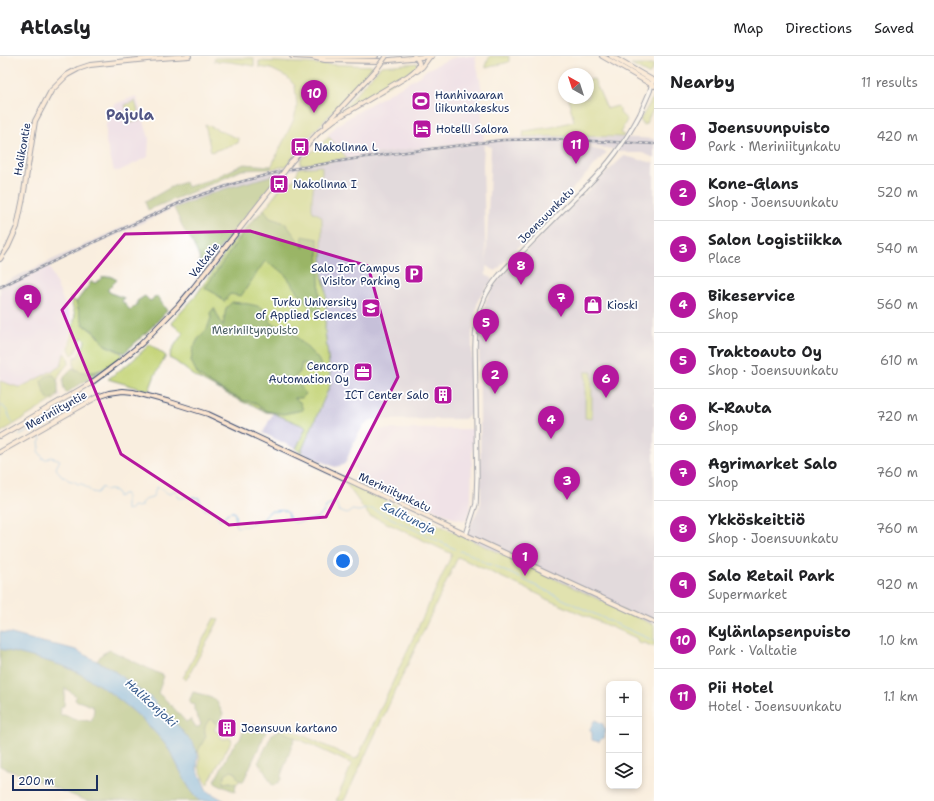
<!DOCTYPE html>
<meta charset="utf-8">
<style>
:root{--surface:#fff;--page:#f6f6f6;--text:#202124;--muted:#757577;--line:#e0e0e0;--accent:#b5179e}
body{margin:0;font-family:"Shantell Sans",sans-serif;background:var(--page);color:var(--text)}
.controls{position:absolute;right:12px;bottom:12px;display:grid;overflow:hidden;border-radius:8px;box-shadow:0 2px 6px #0003}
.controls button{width:36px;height:36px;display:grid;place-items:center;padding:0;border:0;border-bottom:1px solid var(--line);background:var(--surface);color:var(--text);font:20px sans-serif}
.compass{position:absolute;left:558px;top:12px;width:36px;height:36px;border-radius:50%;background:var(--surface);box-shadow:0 2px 6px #0003;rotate:321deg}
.scale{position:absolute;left:12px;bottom:10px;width:86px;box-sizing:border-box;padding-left:4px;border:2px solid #1b2f5e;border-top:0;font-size:11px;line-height:14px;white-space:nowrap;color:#1b2f5e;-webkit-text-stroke:3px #fff;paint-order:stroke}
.you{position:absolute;left:343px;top:505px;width:14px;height:14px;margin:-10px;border:3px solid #fff;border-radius:50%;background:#1a73e8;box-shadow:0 0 0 6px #1a73e833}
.badge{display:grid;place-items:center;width:26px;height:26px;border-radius:50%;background:var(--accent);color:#fff;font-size:13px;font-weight:700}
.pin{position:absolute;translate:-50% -33px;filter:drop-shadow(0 1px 2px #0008)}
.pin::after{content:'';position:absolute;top:21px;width:14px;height:12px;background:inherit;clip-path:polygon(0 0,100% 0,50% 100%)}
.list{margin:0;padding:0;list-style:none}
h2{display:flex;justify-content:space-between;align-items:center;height:52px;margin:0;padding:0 16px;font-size:17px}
h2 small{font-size:13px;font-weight:400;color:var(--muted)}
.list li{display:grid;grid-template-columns:26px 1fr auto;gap:12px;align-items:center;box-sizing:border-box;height:56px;padding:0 16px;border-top:1px solid var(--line)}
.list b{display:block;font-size:15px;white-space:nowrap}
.list p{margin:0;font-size:13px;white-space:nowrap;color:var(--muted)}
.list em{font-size:13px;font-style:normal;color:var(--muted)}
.icon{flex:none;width:22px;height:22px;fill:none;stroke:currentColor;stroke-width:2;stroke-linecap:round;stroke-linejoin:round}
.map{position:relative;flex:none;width:654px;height:745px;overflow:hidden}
header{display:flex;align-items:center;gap:24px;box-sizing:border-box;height:56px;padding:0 20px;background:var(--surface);border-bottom:1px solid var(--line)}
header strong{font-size:19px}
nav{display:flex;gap:22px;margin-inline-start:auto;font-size:14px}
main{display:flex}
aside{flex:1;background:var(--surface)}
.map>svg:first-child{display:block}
.built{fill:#e4d3f1}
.industrial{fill:#c6c0d9;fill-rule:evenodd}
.green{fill:#c3d375;stroke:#6f816a}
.forest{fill:#9ab566;stroke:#5a7262;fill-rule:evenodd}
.water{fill:#71b3e6;stroke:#4671a2}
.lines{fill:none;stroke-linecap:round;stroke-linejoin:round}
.stream{stroke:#71b3e6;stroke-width:1}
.tertiary-casing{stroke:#3c4c71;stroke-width:5.5}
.secondary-casing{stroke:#3c4c71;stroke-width:6}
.tertiary{stroke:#fff;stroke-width:3.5}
.secondary{stroke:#fce5cf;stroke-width:4}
.rail-casing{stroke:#1b2f5e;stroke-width:2.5}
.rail{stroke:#fff;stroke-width:1;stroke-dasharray:3;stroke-linecap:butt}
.tertiary-bridge-casing{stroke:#3c4c71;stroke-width:5.5;stroke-linecap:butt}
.secondary-bridge-casing{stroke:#3c4c71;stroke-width:6;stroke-linecap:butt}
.tertiary-bridge{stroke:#fff;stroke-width:3.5}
.secondary-bridge{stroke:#fce5cf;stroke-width:4}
.marked{fill:none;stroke:#b5179e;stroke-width:3;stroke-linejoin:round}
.labels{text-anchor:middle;stroke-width:3.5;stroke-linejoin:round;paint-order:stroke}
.poi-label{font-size:11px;fill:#1b2f5e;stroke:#fff;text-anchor:start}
.street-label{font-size:11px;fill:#1b2f5e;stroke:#fff}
.park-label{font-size:11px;fill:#4d6065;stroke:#fff}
.water-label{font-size:12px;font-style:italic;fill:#395d8e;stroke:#fff}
.district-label{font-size:15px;font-weight:bold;fill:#525685;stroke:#fff}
</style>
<header>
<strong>Atlasly</strong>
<nav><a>Map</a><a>Directions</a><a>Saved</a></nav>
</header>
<main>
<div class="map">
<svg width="654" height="745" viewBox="0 0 654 745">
<rect width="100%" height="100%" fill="#fff"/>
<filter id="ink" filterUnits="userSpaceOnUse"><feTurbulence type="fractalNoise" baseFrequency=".025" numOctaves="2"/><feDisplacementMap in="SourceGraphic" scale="8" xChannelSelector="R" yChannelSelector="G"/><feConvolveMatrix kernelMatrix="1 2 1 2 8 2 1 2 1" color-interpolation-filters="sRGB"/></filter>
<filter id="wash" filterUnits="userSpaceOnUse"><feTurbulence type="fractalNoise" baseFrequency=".012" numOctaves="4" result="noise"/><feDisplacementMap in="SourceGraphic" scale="16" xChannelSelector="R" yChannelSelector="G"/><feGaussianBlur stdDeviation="0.9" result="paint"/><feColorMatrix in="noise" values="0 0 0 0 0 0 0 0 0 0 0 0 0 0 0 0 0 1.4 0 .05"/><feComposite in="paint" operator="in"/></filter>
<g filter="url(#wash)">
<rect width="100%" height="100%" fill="#f9eedf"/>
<g class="built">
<path d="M461,0H475L482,35L480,37L484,84L414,92L347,102L328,79L337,69L374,46L421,19L426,14L449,3Z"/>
<path d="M136,40L149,82L148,101L119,115H114L106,86V67L115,48Z"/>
<path d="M49,210L72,266L66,299L69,304L67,309L61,314L56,329L61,340L0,374V233Z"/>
<path d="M379,373H473L471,441L470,454L466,465L453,462L360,420L353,411L363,387L369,377Z"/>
</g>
<g class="industrial">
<path d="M562,80L578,81L640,82L654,83V102L643,97H629L612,93L579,89H553L583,90L607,96L496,215L486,210V219L493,223L478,244L472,278V356L465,363L372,364L368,366L363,370L353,388L346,406L343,409L335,411L301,396L331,327L325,274L326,248V234L322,219L320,159L313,156L312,153L313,134L315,126L317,122L322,118L300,112L221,134L185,147L49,210L0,233V228L183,143L220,129L254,119L280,113L414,92L508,82ZM484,88L491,91L486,208L483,109Z"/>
<path d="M624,100L654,107V569L465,481L481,447L479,275L486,244L497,226L516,205L565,156Z"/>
<path d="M273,357L306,371L296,393L263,377Z"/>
</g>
<g class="green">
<path d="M490,0H509V6L486,12V7Z"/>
<path d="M215,2H254V10L231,6L214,5Z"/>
<path d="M259,5L318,8L376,10L305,85L286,110L270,113L294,63L297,51L295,30L287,21L271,13L259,11Z"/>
<path d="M418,7L416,12L410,16L336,60L381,10Z"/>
<path d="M631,9H654V10L650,18H648Z"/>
<path d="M594,23L607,53L617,50L620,53C619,59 625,60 627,64L620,77L624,79L623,81C590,80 557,80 523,81L524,75L552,71L574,65L568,42H588V24Z"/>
<path d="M654,40V52L645,69L642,68V65H640L641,62Z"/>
<path d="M135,45L141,64L131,67L125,49Z"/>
<path d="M205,68L239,83L238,87L211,96Z"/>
<path d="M329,81L347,102L300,109L301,103L313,95Z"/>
<path d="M322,110V118C322,119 318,122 317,122C312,129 312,145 312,153L313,156L320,159L322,162V219L326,234V248L325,274L331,327L301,396L296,393L306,371L273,357L266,356L251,348L245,347L231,340L196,321L175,305L169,302L173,292L183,277L171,267L194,242L236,182L253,164L266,151L282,130L294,124L299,112Z"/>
<path d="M70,241L76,246L83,268L97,279L105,289L120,296L123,299C113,309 97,319 83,316C80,315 76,313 74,312V303L76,300L77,302L84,289L85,284L82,281L75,297L72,299L69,293L75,259Z"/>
<path d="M150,288L166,300L155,319L149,335L108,323L132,305Z"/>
<path d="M64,297L68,301L69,307C59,317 54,325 59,339L53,344L0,377V325L18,331H21L61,310Z"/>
<path d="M585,316H592V363L585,362Z"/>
<path d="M344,425L654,569V591L644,587L641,588L638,586L636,582L549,544H546L544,543L542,540L458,501L344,745H336L352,708L279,674L281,668L295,676L355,703L358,701L452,498L374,461H370Z"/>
<path d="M214,562L219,564L189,619L186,624L183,622Z"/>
<path d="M210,662L217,668L214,674L219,677C220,683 223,684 229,682L232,684L207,729L199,711L200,702L198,693L206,680C203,672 205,669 210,662Z"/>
<path d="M230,715L235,716L240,725L236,728L230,726L223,727V723L226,716Z"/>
</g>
<g class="forest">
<path d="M244,108L271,110L270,113L242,114L214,127L148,154L145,146L171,131L185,126L187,131L212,123Z"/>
<path d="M281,117L203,213L201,211L199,201L192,185L184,174L174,152L221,134Z"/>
<path d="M264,153L270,162L285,167L304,192L302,180L318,183L320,260L308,249L283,216L265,205L241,240L230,238L224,246L216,238L205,232L238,184Z"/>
<path d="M110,220L117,224L108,233V235L113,238L124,242L122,245L130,254L137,249V245L145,240L150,245L157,240L167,255L146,277L124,297L105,289L98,279L83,268L76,246L92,225L94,227L97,226L103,221Z"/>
<path d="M232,246C240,247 257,248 263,253C268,256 269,262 271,267L282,271L285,277L288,272L318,303L324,316L302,307L300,316L294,322L306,338L302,342H294L300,346L303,354L283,358L266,355L253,346L244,345L218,332L198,319L191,305L193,293L198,283L207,273L211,262L210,257L214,252L223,270L226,252Z"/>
<path d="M72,312C84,317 88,318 101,314L87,324L66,337C60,325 63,321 72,312Z"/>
<path d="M50,319H54L58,327V337L52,343H48L43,333L41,325L45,321Z"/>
<path d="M0,593C17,597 34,601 50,606C56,608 62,609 68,612C102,627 141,658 165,688C178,705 185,732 200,745H87L0,710ZM65,632L76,640L75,644L92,650L94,653L92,664L91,665L72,663L70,661L64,659H61L60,658L61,654L60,653L61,651L64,650Z"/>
<path d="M110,594L164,620L158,637L171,649L186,666L191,663L196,671H199L201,668L194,654V649L189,647L190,643L193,636L204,639L216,644L223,658L217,668L210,663C205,669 203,672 206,680L197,697L193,687L188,682L179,671L151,642L110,612L97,605L102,598Z"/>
<path d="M255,668L257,674L266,676L243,726L238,723L235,716L230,715L226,717L224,723L223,727L231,726L236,728L235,736L214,726L233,690L240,683L244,672Z"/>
<path d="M279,674L295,681L281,720V724L275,729H272L262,711L258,707L272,678Z"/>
</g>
<g class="water">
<path d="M0,576L8,577L41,586L61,590L76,594L85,599L110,612L151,642L179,671L188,682L193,687L198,699L197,713L207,735L225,745H200C185,732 178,705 165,688C141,658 102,627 68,612C62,609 56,608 50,606C34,601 17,597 0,593Z"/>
<path d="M595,664L603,668L604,671L606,673L604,682L601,683L599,686L592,684V677L590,674L593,666Z"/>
</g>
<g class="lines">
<g class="stream">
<path d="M0,348C9,354 8,359 13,368"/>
<path d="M38,378L41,384L39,386L40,392L38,395L42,400L43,403H47L51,401L60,404L56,412L57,414L62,420L65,421L68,424L75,426L78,428H82L92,436L97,437L102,431L106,435C110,433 113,434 117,436L118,441L123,438H126V454L131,453L133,450L138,451L141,450V447C144,444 147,443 152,442C154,439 155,433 157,431C162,432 165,436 169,438L175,434L179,442H182L186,441L190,442L193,441L199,442L200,445L205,454C213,452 216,458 220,464C225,461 227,455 234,456L235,459L236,471L247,470L260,464L262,465L269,456L271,455C278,456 282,452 288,457L289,461L294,467C297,467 316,463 319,461C327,455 323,447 336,447L339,455L347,458L352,454L359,455L366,453H372L455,493"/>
<path d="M19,379H21L34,372"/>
<path d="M460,495C470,497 478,502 486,508C494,508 502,515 510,517L579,551L654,585"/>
</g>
</g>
</g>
<g filter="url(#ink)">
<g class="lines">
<defs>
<g id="tertiary">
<path d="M640,58L650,35L652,27"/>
<path d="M466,479L476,448L477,421L475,291C475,275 477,258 484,243C492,224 508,210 522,196C543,174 564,153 585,132"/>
</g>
<g id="secondary">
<path d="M292,0L312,1L325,0H376"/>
<path d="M602,0L654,30"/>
<path d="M611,0L654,25"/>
<path d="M312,1L325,4L379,5L432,0"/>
<path d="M417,15L422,11L430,0"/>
<path d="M326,68L376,14"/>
<path d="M318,77L334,64L408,20C416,14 425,9 414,0"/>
<path d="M291,106L319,76"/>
<path d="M0,203L8,191L17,171L23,142L35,65L51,35L67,19L78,13L90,9L147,3L189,0"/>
<path d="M0,380L91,327L118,307L141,288L178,250L193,232L278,124"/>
<path d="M0,396L97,341L109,337L123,335L133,336L170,346L208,358L466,479L654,566"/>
</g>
</defs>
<use href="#tertiary" class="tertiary-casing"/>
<use href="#secondary" class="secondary-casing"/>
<use href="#tertiary" class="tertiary"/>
<use href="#secondary" class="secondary"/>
<defs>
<path id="rail" d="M0,231L81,192L186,144L236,127L286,114L366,101L503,84L553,83L654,88"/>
</defs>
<use href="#rail" class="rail-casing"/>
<use href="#rail" class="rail"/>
<defs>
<path id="tertiary-bridge" d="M585,132C609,108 624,88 640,58"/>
<g id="secondary-bridge">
<path d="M376,14L386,0"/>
<path d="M278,124L291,106"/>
</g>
</defs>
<use href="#tertiary-bridge" class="tertiary-bridge-casing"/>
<use href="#secondary-bridge" class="secondary-bridge-casing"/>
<use href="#tertiary-bridge" class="tertiary-bridge"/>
<use href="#secondary-bridge" class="secondary-bridge"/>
</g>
</g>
<path d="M0 0H654V745H0ZM250,175L368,210L398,321L326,461L229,469L121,398L62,254L125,178Z" fill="#f9eedf" fill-opacity=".55" fill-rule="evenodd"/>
<path class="marked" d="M250,175L368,210L398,321L326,461L229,469L121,398L62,254L125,178Z"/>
<defs>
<symbol id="stadium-square" viewBox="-11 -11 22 22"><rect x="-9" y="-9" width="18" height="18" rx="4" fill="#b5179e" stroke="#fff"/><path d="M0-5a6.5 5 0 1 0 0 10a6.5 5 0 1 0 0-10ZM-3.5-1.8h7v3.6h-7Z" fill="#fff"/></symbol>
<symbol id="hotel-square" viewBox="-11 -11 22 22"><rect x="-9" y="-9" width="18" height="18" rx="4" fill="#b5179e" stroke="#fff"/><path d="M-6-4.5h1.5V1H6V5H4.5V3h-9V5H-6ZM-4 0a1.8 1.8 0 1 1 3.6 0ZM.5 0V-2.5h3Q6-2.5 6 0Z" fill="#fff"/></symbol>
<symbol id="bus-square" viewBox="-11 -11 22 22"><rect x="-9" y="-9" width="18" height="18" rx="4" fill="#b5179e" stroke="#fff"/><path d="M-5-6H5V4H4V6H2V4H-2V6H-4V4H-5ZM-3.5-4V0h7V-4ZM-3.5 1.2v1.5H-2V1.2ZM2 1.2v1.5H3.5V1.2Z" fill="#fff"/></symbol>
<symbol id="parking-square" viewBox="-11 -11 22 22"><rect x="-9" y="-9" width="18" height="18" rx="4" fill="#b5179e" stroke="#fff"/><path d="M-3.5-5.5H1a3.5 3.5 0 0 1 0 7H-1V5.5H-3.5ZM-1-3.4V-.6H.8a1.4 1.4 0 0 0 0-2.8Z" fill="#fff"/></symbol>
<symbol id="shop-square" viewBox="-11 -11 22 22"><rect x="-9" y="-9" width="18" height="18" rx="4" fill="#b5179e" stroke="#fff"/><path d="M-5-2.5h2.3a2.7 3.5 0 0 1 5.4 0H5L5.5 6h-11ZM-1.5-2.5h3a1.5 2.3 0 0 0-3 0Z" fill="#fff"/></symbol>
<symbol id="university-square" viewBox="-11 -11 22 22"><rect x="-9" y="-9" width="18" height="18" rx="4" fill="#b5179e" stroke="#fff"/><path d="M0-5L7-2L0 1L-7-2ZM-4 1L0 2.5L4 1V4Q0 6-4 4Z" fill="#fff"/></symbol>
<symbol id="office-square" viewBox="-11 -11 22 22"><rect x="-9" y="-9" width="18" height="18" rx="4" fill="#b5179e" stroke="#fff"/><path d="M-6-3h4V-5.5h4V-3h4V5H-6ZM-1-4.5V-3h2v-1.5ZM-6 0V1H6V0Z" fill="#fff"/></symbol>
<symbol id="building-square" viewBox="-11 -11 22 22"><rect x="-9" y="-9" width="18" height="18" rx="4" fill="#b5179e" stroke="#fff"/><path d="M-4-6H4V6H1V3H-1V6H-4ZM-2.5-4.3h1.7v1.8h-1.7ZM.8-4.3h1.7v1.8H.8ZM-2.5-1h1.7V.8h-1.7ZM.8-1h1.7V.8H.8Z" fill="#fff"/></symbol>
</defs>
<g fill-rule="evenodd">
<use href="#stadium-square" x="410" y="34" width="22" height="22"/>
<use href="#hotel-square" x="411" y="62" width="22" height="22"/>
<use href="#bus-square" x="289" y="80" width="22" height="22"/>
<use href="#bus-square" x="268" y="117" width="22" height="22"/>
<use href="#parking-square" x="403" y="207" width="22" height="22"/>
<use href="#shop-square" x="582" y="238" width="22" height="22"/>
<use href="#university-square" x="360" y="241" width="22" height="22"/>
<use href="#office-square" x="352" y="305" width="22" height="22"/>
<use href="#building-square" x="432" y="328" width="22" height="22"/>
<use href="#building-square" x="216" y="661" width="22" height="22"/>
</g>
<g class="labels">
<g class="poi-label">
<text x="435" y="43">Hanhivaaran<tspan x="435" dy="13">liikuntakeskus</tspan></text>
<text x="436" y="77">Hotelli Salora</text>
<text x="314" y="95">Nakolinna L</text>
<text x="293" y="132">Nakolinna I</text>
<text x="400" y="216" text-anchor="end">Salo IoT Campus<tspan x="400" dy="13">Visitor Parking</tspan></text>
<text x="357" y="250" text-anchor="end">Turku University<tspan x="357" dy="13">of Applied Sciences</tspan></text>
<text x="607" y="253">Kioski</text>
<text x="349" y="314" text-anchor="end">Cencorp<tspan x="349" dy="13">Automation Oy</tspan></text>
<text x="429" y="343" text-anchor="end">ICT Center Salo</text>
<text x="241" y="676">Joensuun kartano</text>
</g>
<g class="street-label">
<text transform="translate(22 93) rotate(-80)" y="4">Halikontie</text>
<text transform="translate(546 159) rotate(-45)" y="4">Joensuunkatu</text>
<text transform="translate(204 204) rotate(-52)" y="4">Valtatie</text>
<text transform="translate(56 354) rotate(-29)" y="4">Meriniityntie</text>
<text transform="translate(395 436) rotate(25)" y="4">Meriniitynkatu</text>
</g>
<g class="park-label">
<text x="255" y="278">Meriniitynpuisto</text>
</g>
<g class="water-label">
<text transform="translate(409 462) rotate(26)" y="4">Salitunoja</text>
<text transform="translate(151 647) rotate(42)" y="4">Halikonjoki</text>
</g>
<g class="district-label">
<text x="130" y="64">Pajula</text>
</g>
</g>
</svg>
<div class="controls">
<button>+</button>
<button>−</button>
<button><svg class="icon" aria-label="layers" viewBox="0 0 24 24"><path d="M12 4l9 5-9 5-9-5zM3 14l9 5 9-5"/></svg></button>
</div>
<svg class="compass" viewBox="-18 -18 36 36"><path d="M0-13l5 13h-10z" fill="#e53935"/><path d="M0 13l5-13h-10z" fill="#757577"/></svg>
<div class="scale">200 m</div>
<div class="you"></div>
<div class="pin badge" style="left:525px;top:520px">1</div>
<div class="pin badge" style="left:495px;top:338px">2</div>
<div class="pin badge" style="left:567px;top:444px">3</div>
<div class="pin badge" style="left:551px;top:383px">4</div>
<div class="pin badge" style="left:486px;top:286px">5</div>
<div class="pin badge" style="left:606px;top:342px">6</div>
<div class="pin badge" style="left:561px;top:261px">7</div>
<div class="pin badge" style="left:521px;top:229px">8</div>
<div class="pin badge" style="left:28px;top:262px">9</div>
<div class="pin badge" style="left:314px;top:57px">10</div>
<div class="pin badge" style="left:576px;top:108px">11</div>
</div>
<aside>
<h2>Nearby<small>11 results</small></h2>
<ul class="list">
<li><span class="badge">1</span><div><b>Joensuunpuisto</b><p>Park · Meriniitynkatu</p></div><em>420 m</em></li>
<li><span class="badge">2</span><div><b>Kone-Glans</b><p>Shop · Joensuunkatu</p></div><em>520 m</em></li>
<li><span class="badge">3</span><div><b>Salon Logistiikka</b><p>Place</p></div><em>540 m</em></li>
<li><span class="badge">4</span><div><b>Bikeservice</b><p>Shop</p></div><em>560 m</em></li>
<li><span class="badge">5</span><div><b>Traktoauto Oy</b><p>Shop · Joensuunkatu</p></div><em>610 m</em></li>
<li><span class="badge">6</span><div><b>K-Rauta</b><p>Shop</p></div><em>720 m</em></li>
<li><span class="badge">7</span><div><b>Agrimarket Salo</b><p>Shop</p></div><em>760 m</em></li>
<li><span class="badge">8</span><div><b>Ykköskeittiö</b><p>Shop · Joensuunkatu</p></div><em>760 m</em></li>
<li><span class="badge">9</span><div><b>Salo Retail Park</b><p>Supermarket</p></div><em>920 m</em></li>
<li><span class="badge">10</span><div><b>Kylänlapsenpuisto</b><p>Park · Valtatie</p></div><em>1.0 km</em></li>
<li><span class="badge">11</span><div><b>Pii Hotel</b><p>Hotel · Joensuunkatu</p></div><em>1.1 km</em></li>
</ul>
</aside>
</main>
